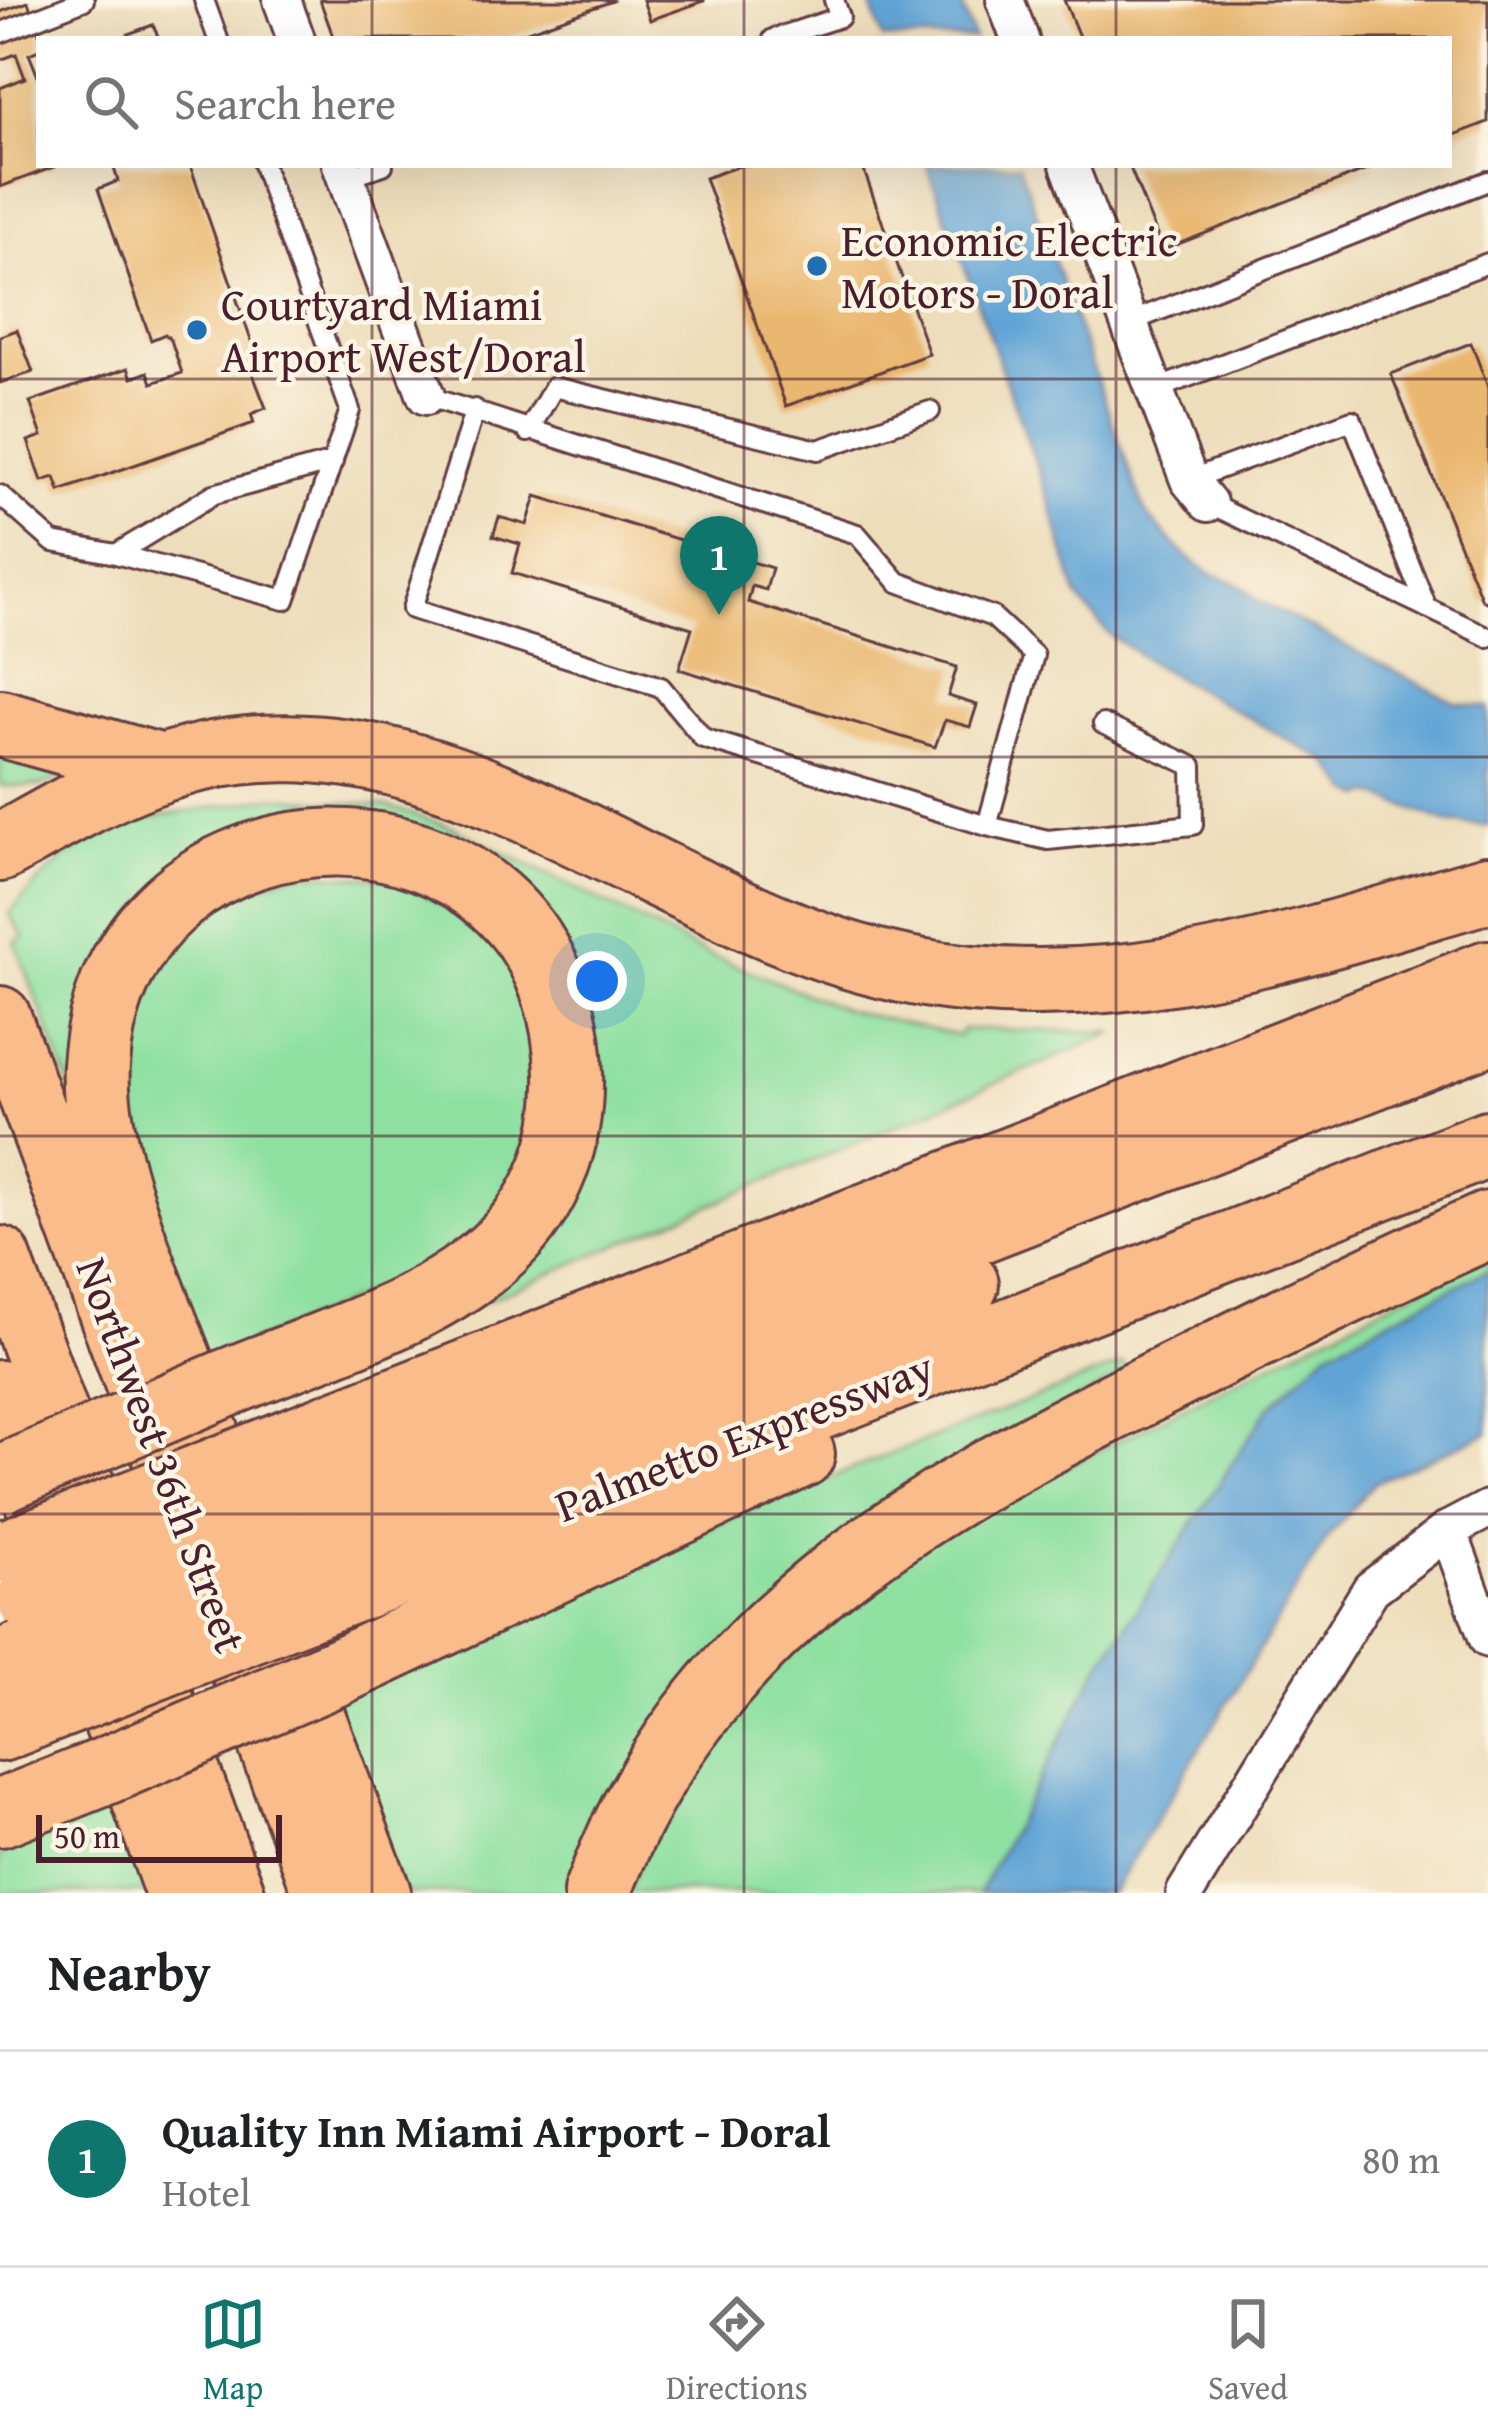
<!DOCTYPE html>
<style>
:root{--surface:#fff;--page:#f2f2f2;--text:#202124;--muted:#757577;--line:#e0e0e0;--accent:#0f766e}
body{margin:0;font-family:"Gentium Book Plus",serif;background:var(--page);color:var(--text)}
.scale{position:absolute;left:36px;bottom:30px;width:246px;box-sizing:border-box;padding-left:12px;border:6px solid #4a1f2b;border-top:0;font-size:33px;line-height:42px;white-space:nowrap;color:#4a1f2b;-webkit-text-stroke:9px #fcf5e5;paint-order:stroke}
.you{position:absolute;left:597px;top:981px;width:42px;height:42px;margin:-30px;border:9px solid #fff;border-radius:50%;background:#1a73e8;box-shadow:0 0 0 18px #1a73e833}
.badge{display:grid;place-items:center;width:78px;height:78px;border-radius:50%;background:var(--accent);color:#fff;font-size:39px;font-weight:700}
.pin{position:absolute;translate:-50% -99px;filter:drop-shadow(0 3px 6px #0008)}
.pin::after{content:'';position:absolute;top:63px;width:42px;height:36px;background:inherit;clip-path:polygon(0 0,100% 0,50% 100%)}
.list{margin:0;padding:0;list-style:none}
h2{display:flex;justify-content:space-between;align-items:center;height:156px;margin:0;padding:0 48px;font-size:51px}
h2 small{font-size:39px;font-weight:400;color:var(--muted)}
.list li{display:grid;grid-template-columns:78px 1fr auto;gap:36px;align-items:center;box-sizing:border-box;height:216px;padding:0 48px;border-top:3px solid var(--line)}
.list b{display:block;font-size:45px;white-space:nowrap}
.list p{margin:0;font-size:39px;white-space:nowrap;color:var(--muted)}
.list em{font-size:39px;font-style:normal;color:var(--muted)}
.icon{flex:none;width:66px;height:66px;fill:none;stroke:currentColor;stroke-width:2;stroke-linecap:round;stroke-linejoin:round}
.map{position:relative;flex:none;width:1488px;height:1893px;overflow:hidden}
.search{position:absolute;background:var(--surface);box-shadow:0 12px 48px #0002;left:36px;right:36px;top:36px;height:132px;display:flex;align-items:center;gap:30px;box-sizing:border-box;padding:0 42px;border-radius:0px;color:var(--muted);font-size:45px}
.sheet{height:372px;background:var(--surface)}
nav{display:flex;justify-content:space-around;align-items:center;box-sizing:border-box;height:168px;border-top:3px solid var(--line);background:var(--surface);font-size:33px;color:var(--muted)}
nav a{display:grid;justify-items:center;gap:6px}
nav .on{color:var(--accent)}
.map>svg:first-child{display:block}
.green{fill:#8ee0a1;stroke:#6c8066;stroke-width:3}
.water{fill:#61a4d6;stroke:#566280;stroke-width:3}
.building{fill:#eab76f}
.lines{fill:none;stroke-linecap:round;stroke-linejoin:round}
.lane-casing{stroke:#633c41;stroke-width:24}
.street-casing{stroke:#633c41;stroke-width:42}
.primary-casing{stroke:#633c41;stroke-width:66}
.highway-casing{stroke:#633c41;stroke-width:72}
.lane{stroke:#fff;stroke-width:18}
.street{stroke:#fff;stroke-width:36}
.primary{stroke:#f9bc8a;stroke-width:60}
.highway{stroke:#f9bc8a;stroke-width:66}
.highway-bridge-casing{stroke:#633c41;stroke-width:72;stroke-linecap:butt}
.highway-bridge{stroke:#f9bc8a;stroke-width:66}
.grid{fill:none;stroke:#4a1f2b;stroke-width:3;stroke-opacity:0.55}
.poi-dot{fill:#1f6fb2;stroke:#fcf5e5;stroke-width:4.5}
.labels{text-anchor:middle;stroke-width:9;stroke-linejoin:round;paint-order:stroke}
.poi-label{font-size:45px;fill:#4a1f2b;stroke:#fcf5e5;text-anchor:start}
.street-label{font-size:45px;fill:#4a1f2b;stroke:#fcf5e5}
</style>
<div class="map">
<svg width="1488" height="1893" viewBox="0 0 1488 1893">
<rect width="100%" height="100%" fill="#fcf5e5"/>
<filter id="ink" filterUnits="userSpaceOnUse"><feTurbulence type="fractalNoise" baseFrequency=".00833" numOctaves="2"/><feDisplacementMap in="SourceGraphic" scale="24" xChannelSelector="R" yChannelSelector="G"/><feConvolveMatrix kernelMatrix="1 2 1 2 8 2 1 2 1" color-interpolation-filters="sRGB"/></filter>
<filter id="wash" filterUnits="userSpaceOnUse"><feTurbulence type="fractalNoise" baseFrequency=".004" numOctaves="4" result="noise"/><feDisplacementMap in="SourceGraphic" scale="48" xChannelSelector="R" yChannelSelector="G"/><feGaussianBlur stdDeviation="2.7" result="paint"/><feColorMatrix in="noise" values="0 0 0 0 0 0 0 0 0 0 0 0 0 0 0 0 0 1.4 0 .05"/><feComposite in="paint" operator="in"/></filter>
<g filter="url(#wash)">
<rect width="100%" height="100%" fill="#edb"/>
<g class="green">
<path d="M0,746L66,772L64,776L42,786H0Z"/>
<path d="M272,797L387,806L454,828L705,953L846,1010L959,1036L963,1029L1115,1032L474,1306L550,1230L554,936L254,828L73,1095L15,942L24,937L9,914C103,803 141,824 272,797Z"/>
<path d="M296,872L401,879L491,936L519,975L546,1071L523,1172L490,1221L414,1274L203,1363C177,1281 130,1170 123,1087C119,1035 167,938 211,910C236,894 268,884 296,872Z"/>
<path d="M1488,1254V1270L1326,1352L1268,1409L1098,1669L979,1893H627L653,1831L774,1659L932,1534Z"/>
<path d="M1123,1364L1127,1373L908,1489L567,1893H400L326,1697L760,1505Z"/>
<path d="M112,1791L152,1893H0V1842Z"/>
</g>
<g class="water">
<path d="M869,0H960L974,39H883Z"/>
<path d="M927,165H1019L1145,512C1164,533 1182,556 1207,571C1227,583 1241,579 1255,599L1456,703L1488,707V826L1446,822L1373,794L1363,797L1350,791L1328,762L1157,667L1110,635L1077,597L1050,502Z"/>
<path d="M1488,1270V1433L1375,1482L1329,1535L1112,1893H979L1098,1669L1268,1409L1326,1352Z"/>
</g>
<g id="blocks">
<g class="building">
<path d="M320,0H613V1L505,39H334Z"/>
<path d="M643,0H704V1L650,20Z"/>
<path d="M1064,0H1488V122L1449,137V39H1080Z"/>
<path d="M28,2L41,39L39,50L29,54L39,79V165H59L0,187V88L25,78L16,54L0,60V12Z"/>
<path d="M153,25L159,39H129L128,34Z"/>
<path d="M113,165H190L261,369L252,372L266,408L251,414L254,423L60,491L55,477L42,481L28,441L42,436L30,402L128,368L132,378L148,372L152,383L182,373L171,340L165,334L151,340L98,189L118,181Z"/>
<path d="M742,165H862L929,354L786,406L705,178Z"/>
<path d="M1129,165H1379L1163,250Z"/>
<path d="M17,330L33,372L0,383V336Z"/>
<path d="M1471,343L1488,387V603L1482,600L1391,374Z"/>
<path d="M536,496L772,568L766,590L752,586L748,602L957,667L948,696L977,705L970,727L945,720L935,747L679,669L692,628L512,573L520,544L493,536L499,517L527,525Z"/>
</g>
</g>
</g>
<g filter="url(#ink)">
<use href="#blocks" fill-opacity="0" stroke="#633c41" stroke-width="3"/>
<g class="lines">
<defs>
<g id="lane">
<path d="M204,0L218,39"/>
<path d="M0,33L84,0"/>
<path d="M773,39L840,17L834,0"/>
<path d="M263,165L350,410L285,600L116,554L214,494L333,462"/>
<path d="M346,177L383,165"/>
<path d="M1130,322L1488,181"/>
<path d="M1154,390L1488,263"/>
<path d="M426,396L857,534L898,582L993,617L1034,655L987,826L703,738L661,687L412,609L475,409"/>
<path d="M528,432L554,387L818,450L930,411"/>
<path d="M1189,480L1352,420L1427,608"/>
<path d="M0,495L53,542L116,554"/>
<path d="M1208,503L1488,637"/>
<path d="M987,826L1048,840L1193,825L1192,766L1103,724"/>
</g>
<g id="street">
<path d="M282,0L296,39"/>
<path d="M1005,0L1020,39"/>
<path d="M341,165L426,396"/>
<path d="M1069,165L1189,480L1208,503"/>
<path d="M1448,1530L1488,1639"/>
<path d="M1185,1893L1371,1589L1448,1530L1488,1509"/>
</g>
<g id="primary">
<path d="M0,1017L324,1893"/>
<path d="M0,1257L234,1893"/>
</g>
<g id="highway">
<path d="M0,723L162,768"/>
<path d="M0,848C51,820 107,786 163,768C439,677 660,927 918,972C1124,1007 1293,945 1488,889"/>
<path d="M229,1382C319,1344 431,1315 502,1246C549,1201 571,1139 569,1074C562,765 115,769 96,1065C90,1152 154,1295 185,1378C249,1550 313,1721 377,1893"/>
<path d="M0,1394L179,1893"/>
<path d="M258,1455L1488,974"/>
<path d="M275,1504L1488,1031"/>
<path d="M293,1549L965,1284"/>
<path d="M312,1605L1488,1144"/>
<path d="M0,1664L48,1645"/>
<path d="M337,1672L801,1454"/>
<path d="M0,1728L68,1701"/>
<path d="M0,1813L96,1775"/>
<path d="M597,1893C696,1628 914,1506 1152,1387C1263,1331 1375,1276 1488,1225"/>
</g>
</defs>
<use href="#lane" class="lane-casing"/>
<use href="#street" class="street-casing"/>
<use href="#primary" class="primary-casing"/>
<use href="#highway" class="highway-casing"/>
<use href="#lane" class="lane"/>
<use href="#street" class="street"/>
<use href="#primary" class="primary"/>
<use href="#highway" class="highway"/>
<defs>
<g id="highway-bridge">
<path d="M0,1479L229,1382"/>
<path d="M13,1551L258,1455"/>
<path d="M31,1599L275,1504"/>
<path d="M48,1645L293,1549"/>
<path d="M68,1701L312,1605"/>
<path d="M96,1775L337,1672"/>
</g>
</defs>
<use href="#highway-bridge" class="highway-bridge-casing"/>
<use href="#highway-bridge" class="highway-bridge"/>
</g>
</g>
<path class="grid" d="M372,0V39M744,0V39M1116,0V39M372,165V1893M744,165V1893M1116,165V1893M0,379H1488M0,757H1488M0,1136H1488M0,1514H1488"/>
<g class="poi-dot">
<circle cx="817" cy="266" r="12"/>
<circle cx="197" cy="330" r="12"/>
</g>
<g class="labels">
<g class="poi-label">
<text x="841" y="256">Economic Electric<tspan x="841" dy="52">Motors - Doral</tspan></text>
<text x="221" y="320">Courtyard Miami<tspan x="221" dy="52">Airport West/Doral</tspan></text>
</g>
<g class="street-label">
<text transform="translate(744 1436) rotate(-21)" y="16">Palmetto Expressway</text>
<text transform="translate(162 1455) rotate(70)" y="16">Northwest 36th Street</text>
</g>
</g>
</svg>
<div class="scale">50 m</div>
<div class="you"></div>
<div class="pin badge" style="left:719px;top:615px">1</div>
<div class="search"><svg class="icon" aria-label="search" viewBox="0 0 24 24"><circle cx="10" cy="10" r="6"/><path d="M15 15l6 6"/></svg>Search here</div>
</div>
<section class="sheet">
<h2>Nearby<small></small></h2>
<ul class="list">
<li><span class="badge">1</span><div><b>Quality Inn Miami Airport - Doral</b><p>Hotel</p></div><em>80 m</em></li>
</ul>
</section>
<nav>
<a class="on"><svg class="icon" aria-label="map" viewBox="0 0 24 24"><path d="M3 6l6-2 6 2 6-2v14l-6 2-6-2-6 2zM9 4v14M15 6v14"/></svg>Map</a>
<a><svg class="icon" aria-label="directions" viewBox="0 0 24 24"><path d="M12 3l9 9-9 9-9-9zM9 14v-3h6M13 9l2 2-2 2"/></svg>Directions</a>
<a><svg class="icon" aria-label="saved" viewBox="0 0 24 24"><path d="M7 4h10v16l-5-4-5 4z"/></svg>Saved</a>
</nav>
